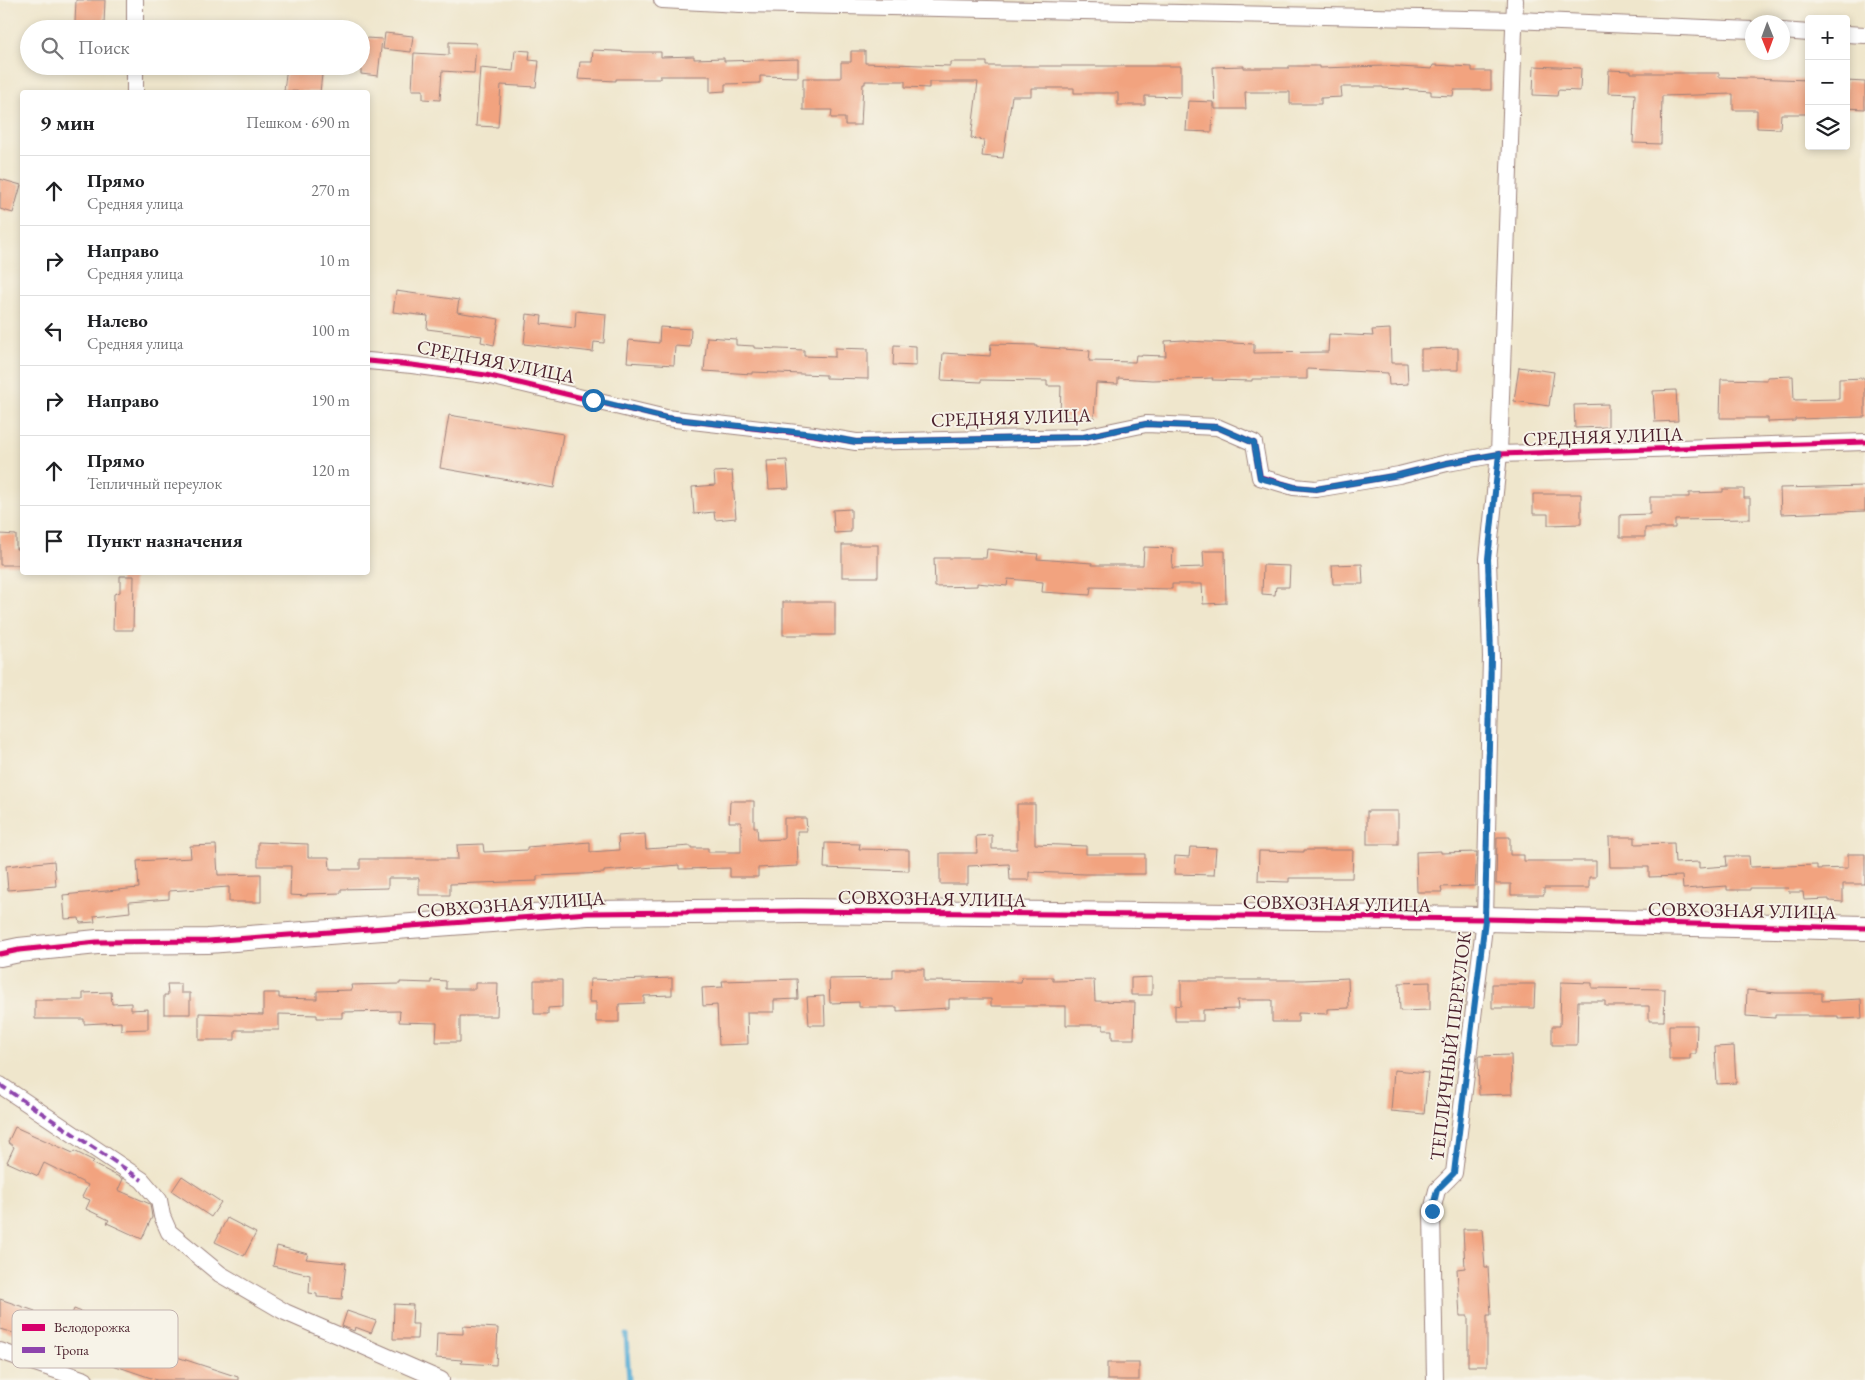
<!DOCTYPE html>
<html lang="ru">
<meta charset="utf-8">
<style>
:root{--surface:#fff;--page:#f6f6f6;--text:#202124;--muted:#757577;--line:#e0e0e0}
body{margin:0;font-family:"EB Garamond",serif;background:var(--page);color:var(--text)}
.controls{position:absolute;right:15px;top:15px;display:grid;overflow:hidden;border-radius:5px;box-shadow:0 2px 8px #0003}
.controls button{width:45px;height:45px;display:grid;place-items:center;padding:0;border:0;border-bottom:1px solid var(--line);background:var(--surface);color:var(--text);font:25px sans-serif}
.compass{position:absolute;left:1745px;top:15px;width:45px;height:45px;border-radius:50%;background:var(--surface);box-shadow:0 2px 8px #0003;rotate:179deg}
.stop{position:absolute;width:15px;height:15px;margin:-11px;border:4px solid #1f6fb2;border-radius:50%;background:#fff}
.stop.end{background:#1f6fb2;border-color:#fff;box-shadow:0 1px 5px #0008}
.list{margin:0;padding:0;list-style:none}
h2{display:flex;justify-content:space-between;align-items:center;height:65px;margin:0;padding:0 20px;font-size:21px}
h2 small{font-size:16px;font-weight:400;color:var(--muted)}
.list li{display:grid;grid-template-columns:32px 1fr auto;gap:15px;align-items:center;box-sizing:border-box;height:70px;padding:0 20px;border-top:1px solid var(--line)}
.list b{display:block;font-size:19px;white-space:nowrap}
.list p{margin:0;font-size:16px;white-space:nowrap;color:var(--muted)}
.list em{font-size:16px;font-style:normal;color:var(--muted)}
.icon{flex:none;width:28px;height:28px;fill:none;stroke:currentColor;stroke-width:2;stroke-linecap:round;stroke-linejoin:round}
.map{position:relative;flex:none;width:1865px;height:1380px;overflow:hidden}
.search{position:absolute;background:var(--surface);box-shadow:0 2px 8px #0003;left:20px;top:20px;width:350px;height:55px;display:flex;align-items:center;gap:12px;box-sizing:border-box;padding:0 18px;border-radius:28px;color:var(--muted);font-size:19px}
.panel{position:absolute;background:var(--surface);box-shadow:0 2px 8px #0003;left:20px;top:90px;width:350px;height:485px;border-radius:5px}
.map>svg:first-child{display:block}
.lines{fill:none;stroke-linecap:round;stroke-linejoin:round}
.stream{stroke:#59add5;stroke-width:5}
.building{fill:#f2a37f}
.street-casing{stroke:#9c827c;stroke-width:18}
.secondary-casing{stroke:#9c827c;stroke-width:26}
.street{stroke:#fff;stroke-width:16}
.secondary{stroke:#fff;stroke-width:24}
.quiet{stroke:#8e44ad;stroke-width:4;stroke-dasharray:8 4;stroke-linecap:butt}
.cycleway-casing{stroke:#f7f3e8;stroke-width:8}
.cycleway{stroke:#d6006c;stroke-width:5}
.route{stroke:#1f6fb2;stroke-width:6}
.labels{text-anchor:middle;stroke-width:4;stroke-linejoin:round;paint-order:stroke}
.street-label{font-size:19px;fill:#4a1f2b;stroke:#f7f3e8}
.key{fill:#f7f3e8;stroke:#c3b3af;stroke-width:1}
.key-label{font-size:14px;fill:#4a1f2b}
</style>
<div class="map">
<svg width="1865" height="1380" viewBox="0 0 1865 1380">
<rect width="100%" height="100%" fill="#f7f3e8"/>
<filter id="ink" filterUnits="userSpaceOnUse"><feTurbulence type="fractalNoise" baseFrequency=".02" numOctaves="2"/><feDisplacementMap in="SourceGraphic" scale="10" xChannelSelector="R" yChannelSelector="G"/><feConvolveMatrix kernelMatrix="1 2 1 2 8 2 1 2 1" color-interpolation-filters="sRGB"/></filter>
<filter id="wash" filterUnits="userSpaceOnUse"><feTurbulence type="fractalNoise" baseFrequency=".0096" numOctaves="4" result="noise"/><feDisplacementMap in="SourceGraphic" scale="20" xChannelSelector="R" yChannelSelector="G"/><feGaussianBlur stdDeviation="1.12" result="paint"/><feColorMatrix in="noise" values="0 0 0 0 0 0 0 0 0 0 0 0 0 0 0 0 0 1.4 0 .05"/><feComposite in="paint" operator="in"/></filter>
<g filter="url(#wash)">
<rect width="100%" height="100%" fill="#efe6cc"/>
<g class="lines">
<path class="stream" d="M626,1335L629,1380"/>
</g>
<g id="blocks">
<g class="building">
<path d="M76,0H105L104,24L75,23Z"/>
<path d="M385,33L413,36L411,52L383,49Z"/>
<path d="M366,38L382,39L378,76L361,74V56H364Z"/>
<path d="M449,42L476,43L474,73L442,71L440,100L423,99V90H412L414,53L449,55Z"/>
<path d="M515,50L530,51L529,60L539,61L536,87L501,85L498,127L476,126L480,68L513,71Z"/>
<path d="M593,50L635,52H661V57L694,56V59L724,58V61L798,59V77L760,76V83L725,84V91L710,92V76H660V79H616V81L578,79L580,62H592Z"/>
<path d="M851,51H865V63L950,66V62H987V66H1181V97L1145,96V105H1118V93H1074V88H1031V96H1012L1003,158L982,156L984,140L971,138L978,82H929V88L905,87V81H865V84H863L861,125H845V118H831L832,110H803V78H841V62H851Z"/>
<path d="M1433,65L1472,67V71H1491V90H1454L1453,96L1431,95V91L1383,88V87H1341L1342,97L1321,98V104H1290V92H1245L1246,109H1215L1213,67L1244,66V68H1289V66H1320V68L1384,66L1432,69Z"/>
<path d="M287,66H323L320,92L284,91Z"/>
<path d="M1534,66L1581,68L1580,91L1558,90L1557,96L1533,95Z"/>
<path d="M1609,70L1631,71V73H1719V77L1809,80V114H1781L1780,129L1757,128V110H1733V94L1662,96L1661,144L1633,143L1635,94L1608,93Z"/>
<path d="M1846,81L1865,82V109L1846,108Z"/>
<path d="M1188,101L1213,102L1212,132L1186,131Z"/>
<path d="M0,179L21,185L13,213L0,209Z"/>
<path d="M396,291L459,300L457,312L499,319L494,345L481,342L482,336L427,329L428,316L393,312Z"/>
<path d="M576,311L606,314L604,343L594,342L593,352L524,344L527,314L542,316L541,324L575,328Z"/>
<path d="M660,327L691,329L690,347L675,346L674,365L627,362L629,340L659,343Z"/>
<path d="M1390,329L1391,363H1407L1408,384L1389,385L1388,373L1307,369V379H1252V381L1212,380L1213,378L1152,380L1118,378V384L1096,383L1094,418L1060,417L1061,386H1047V381L981,380V382L941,380L943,353L990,356L991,344L1036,345V347L1090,351L1089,361L1135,362L1136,355L1166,356L1165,341L1186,340V341L1254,344V353L1328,352L1329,334L1373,336L1372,330Z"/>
<path d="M707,337L736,339V345L754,346V348L804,350V356L835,357V348L868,349V379L826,378V375L752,372V374L704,371Z"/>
<path d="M894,345L916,346V366L893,365Z"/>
<path d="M1458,348V370H1421V349Z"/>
<path d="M1519,367L1554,372L1549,406L1514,401Z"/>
<path d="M1793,376L1794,400L1839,399V379L1865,378V417L1795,419V421L1768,422V418H1720L1721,379L1767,380V377Z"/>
<path d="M1676,390L1678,421L1655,422L1653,391Z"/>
<path d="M1608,404V427L1575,428L1574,405Z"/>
<path d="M449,415L563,434L554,488L440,468Z"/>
<path d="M787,460L789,488L769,489L767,461Z"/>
<path d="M732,471L736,518L715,520L714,512L694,514L692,487L715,485L714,472Z"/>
<path d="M1865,486V511L1781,514L1780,488Z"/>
<path d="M1723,489H1744V498H1750V519L1675,520V528H1645V537H1620V515L1650,514V497H1689V493L1723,492Z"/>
<path d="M1533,494H1581V524L1548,525V514H1533Z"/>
<path d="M851,509V532L834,533L833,510Z"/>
<path d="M0,534L16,535V549H21V565H0Z"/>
<rect x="842" y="545" width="36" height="32"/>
<path d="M1144,547L1173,548L1172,568L1204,567L1203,551H1225L1226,603L1203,604L1202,584H1172V589L1091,587L1090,595L1042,592L1043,582L1008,579L1007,586L977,583V586L935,587L934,558H986L987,549L1038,554L1037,559L1092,563V565H1143Z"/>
<path d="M1362,564L1363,584H1333L1332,565Z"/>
<path d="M1263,565L1290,566L1289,587H1276L1275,595L1262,594Z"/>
<path d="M120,576H134L133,630H113L114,594L120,592Z"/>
<rect x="783" y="602" width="52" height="33"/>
<path d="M730,801H754V827H757L758,840L784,839V818H806L807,831H797L798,866L758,868V877H730V868L679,869V865L604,871V873L537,876V881L450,884V895H419V878H388V888L341,889V893L307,894V896L290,895L291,866H258V842L308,844V857H329L330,869H360V859H458L457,845L483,844L484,852L527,850V847L590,842V852L619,850L618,836L645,834L646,849L691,846V848H708V852H741V822H729Z"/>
<path d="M1017,804H1035V844L1086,846V854H1145V874H1085L1029,872V880H1010L1009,864L968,866V884H940V853H977L976,836L992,835V849H1017Z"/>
<rect x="1367" y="811" width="31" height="33"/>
<path d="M1497,837H1510V855H1524V861H1596V877H1589V888H1544V895H1511V884H1496Z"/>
<path d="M1609,837H1635V844L1674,843L1675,863L1699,862V868L1727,866L1726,856H1749L1750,867L1817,865V869L1848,868V854H1865V884H1843V902L1829,901V899L1804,900L1803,892H1789L1788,888H1750V890H1727V886L1683,889L1682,876L1649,877V867H1610Z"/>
<path d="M825,843L860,844L859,849L909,850V871L824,868Z"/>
<path d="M216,845L218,875L261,874V902H229V887L169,891V899L129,902L130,912L94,916L95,922L80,923L79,918L65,919L63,895L139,888L137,861L191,858L190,846Z"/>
<path d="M1190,847L1216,848L1214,875L1174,874L1175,856L1189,857Z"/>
<path d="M1304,850H1353L1352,878H1289V882L1258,881L1259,851L1304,852Z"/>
<path d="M1441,851V853L1477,852L1475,886L1441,887L1442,892H1417L1416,852Z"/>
<path d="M54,861L56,886L8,890L6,866Z"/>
<path d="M893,969H924V981L1021,982L1022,977H1053V981L1094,980L1095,1001L1135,1002L1134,1039H1112V1030H1103V1025H1066V1006H991V999H949V1008L897,1011V1007H859V1002L830,1003L829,979L893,978Z"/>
<path d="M1152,977V995H1131V978Z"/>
<path d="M672,978V995L644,996V1003L619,1004V1022H596V1002H589L590,979L619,980Z"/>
<path d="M1348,978L1349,1008L1327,1009V1014L1298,1013V1022H1272V1000H1237L1238,1009L1203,1010V1021H1175V1005L1181,1006V980H1304Z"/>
<path d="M797,979L798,999L774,1000V1012H747L748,1044L719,1045L717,1005L703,1006L702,988L723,987L722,981Z"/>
<path d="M431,980L446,981V989H475V983H498L497,1016H460V1042H436L437,1023L399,1022L400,1011L342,1012V1018H317V1015L279,1014V1030H235V1040H199V1013L263,1015V993H279V998L317,999V991L352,990L351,985L400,984V982L431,983Z"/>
<path d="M534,980H562V1007L548,1008V1014H534Z"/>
<path d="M1430,982V1010L1400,1011L1399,983Z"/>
<path d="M1561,982L1592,983V988L1665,989L1664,1021H1649V1006H1605V1001H1578L1577,1045H1552V1026H1560Z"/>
<path d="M167,984H181V993H190V1014H164V995H168Z"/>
<path d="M1492,984H1535L1534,1008H1492Z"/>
<path d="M1747,990L1776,993H1822V1001L1861,999L1862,1018L1838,1019V1016H1808V1015H1775V1018L1746,1016Z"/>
<path d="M111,992L112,1004L131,1003V1010L148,1009V1029L121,1030V1022L84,1024V1019H35V1000H83V993Z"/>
<path d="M824,996L825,1025H809L807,997Z"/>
<path d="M1669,1025H1697L1696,1054H1690V1059H1669Z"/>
<path d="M1734,1046L1736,1083L1717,1084L1715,1047Z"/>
<path d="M1511,1055L1512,1094L1479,1095L1478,1056Z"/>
<path d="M1394,1070L1428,1073L1424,1114L1391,1111Z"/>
<path d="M15,1127L73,1153L74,1151L94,1161L92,1163L123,1179L118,1190L150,1204L152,1217L142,1239L107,1223L109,1220L86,1209L90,1200L82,1197L88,1185L44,1163L38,1176L7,1162L14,1147L8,1142Z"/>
<path d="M182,1176L221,1202L211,1217L172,1191Z"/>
<path d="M227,1218L256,1233L244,1256L215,1242Z"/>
<path d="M1463,1229H1482L1485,1267H1488L1491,1315H1487V1366H1468V1316H1460L1457,1269L1465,1268Z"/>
<path d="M277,1246L308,1254L306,1259L346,1263L342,1299L317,1297V1294L309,1293L310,1275L273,1266Z"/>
<path d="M0,1299L35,1311L26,1337L0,1329Z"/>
<path d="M394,1304L413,1305L412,1324H418L417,1339H393Z"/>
<path d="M74,1309L102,1320L86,1359L58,1348Z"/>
<path d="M347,1311L376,1321L371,1333L355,1327L354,1331L342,1326Z"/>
<path d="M463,1326L498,1328L496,1365L461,1363L462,1360L436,1358L437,1333L463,1334Z"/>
<path d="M119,1338L238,1377V1380H157L110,1364Z"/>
<rect x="1107" y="1363" width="32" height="17"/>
</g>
</g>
</g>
<g filter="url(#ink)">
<use href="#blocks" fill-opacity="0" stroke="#9c827c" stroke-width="1"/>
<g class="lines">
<defs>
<g id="street">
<path d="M662,0L740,4L1515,20L1752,30"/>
<path d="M135,29V0"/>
<path d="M1782,31L1809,33"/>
<path d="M1846,34L1865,35"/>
<path d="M135,92V66"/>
<path d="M368,361L412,365L486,375L666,418L814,435L856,442L1084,437L1146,424L1217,427L1254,443L1260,477L1294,487L1316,489L1399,475L1447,463L1499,454L1865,442"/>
<path d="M0,1085L142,1180L159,1200L162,1216L169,1232L220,1274L285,1312L441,1380"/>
<path d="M0,1351L85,1380"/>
<path d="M1435,1380L1432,1211L1437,1190L1454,1173L1485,919L1491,657L1488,559L1499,454L1515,0"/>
</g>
<path id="secondary" d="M0,954L19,950L97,942L208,941L588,913L800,911L1485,919L1865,928"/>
</defs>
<use href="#street" class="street-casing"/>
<use href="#secondary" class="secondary-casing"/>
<use href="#street" class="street"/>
<use href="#secondary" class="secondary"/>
<g class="quiet">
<path d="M1485,919L1491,657L1488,559L1499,454"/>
<path d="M0,1085L142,1180"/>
</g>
<defs>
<g id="cycleway">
<path d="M368,361L412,365L486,375L666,418L814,435L856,442L1084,437L1146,424L1217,427L1254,443L1260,477L1294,487L1316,489L1399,475L1447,463L1499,454L1865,442"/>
<path d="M0,954L19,950L97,942L208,941L588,913L800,911L1485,919L1865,928"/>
</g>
</defs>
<use href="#cycleway" class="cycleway-casing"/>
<use href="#cycleway" class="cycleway"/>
</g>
</g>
<g class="lines" filter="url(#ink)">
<path class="route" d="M593,400L666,418L814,434L856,442L1084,437L1146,424L1217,427L1254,443L1260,478L1294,487L1316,489L1399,475L1447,463L1499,454L1488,559L1491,657L1485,920L1454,1173L1437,1190L1432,1211"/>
</g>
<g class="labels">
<g class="street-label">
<text transform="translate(496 361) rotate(11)" y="7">СРЕДНЯЯ УЛИЦА</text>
<text transform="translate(1011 417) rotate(-2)" y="7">СРЕДНЯЯ УЛИЦА</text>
<text transform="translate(1603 436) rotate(-2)" y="7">СРЕДНЯЯ УЛИЦА</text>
<text transform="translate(932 898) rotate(1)" y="7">СОВХОЗНАЯ УЛИЦА</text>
<text transform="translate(1337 903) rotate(1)" y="7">СОВХОЗНАЯ УЛИЦА</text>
<text transform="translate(511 904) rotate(-4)" y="7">СОВХОЗНАЯ УЛИЦА</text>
<text transform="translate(1742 910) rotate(1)" y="7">СОВХОЗНАЯ УЛИЦА</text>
<text transform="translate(1450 1046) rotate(-83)" y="7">ТЕПЛИЧНЫЙ ПЕРЕУЛОК</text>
</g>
</g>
<rect x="12" y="1310" width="166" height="58" rx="8" class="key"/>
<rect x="22" y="1324" width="23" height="7" fill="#d6006c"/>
<rect x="22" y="1347" width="23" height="6" fill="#8e44ad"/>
<g class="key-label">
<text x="54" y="1332">Велодорожка</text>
<text x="54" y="1355">Тропа</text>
</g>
</svg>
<div class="controls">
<button>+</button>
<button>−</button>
<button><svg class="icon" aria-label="layers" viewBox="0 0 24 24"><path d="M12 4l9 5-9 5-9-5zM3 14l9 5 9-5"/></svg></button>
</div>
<svg class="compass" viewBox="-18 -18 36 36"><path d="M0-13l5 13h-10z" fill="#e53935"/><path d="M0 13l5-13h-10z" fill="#757577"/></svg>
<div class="stop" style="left:593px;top:400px"></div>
<div class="stop end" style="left:1432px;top:1211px"></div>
<div class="search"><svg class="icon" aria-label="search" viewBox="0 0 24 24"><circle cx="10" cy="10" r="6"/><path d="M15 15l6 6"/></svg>Поиск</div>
<section class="panel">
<h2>9 мин<small>Пешком · 690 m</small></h2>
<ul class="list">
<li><svg class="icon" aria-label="ahead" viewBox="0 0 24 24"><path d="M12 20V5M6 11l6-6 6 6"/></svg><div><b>Прямо</b><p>Средняя улица</p></div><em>270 m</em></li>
<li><svg class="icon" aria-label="right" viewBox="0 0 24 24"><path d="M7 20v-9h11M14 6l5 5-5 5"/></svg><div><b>Направо</b><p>Средняя улица</p></div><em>10 m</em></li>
<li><svg class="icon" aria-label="left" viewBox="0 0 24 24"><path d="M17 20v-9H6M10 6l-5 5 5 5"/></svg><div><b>Налево</b><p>Средняя улица</p></div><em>100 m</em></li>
<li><svg class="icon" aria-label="right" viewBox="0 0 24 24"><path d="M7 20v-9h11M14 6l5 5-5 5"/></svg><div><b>Направо</b></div><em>190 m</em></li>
<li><svg class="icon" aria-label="ahead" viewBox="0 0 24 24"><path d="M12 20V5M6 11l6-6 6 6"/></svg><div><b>Прямо</b><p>Тепличный переулок</p></div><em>120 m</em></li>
<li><svg class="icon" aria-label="arrive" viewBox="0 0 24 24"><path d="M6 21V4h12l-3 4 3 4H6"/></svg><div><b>Пункт назначения</b></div></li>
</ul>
</section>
</div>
